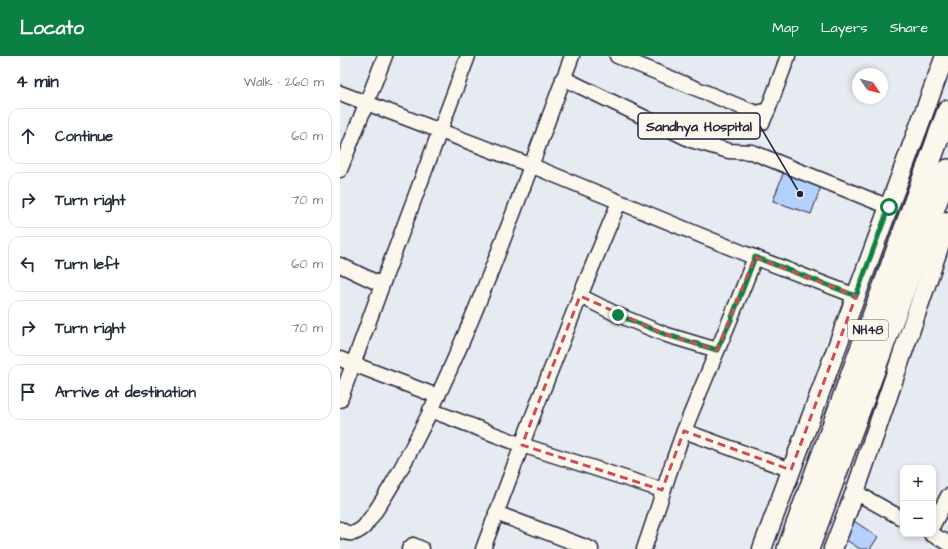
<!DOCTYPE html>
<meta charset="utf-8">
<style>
:root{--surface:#fff;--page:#f6f6f7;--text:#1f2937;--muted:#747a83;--line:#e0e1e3;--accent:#0b8043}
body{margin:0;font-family:"Architects Daughter",sans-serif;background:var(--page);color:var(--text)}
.controls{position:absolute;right:12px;bottom:12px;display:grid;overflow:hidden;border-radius:8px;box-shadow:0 2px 6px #0003}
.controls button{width:36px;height:36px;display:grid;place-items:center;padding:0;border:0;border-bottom:1px solid var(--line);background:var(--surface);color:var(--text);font:20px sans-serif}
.compass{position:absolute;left:512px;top:12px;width:36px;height:36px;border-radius:50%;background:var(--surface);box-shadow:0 2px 6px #0003;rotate:125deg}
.stop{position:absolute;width:12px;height:12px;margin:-9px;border:3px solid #0b8043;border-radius:50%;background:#fff}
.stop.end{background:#0b8043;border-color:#fff;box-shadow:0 1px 4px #0008}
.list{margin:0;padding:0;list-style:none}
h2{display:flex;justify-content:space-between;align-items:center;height:52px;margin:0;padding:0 16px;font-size:17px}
h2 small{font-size:13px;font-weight:400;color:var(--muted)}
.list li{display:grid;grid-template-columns:26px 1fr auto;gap:12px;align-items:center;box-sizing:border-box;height:56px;margin:0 8px 8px;padding:0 8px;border:1px solid var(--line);border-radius:12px}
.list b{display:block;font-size:15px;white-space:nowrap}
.list em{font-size:13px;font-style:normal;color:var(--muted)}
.icon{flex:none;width:22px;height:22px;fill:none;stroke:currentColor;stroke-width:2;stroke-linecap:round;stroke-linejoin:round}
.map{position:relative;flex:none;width:608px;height:493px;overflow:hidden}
header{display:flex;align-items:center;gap:24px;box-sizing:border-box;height:56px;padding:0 20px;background:var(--accent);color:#fff}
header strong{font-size:19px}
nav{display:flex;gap:22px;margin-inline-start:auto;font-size:14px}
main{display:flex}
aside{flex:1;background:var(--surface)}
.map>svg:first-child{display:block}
.building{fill:#b4d0fd;stroke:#22223b}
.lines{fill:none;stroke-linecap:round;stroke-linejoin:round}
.minor-casing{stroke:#22223b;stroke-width:17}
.major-casing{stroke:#22223b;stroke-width:21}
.highway-casing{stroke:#22223b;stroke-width:24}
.minor{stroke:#fbf7ec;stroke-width:14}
.major{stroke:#fbf7ec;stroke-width:18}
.highway{stroke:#fbf7ec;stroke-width:21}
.route{stroke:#0b8043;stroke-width:5}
.marked{fill:none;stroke:#d1495b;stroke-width:3;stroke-dasharray:8 5;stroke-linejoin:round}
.labels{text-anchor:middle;stroke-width:3;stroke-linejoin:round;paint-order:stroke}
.shield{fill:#fbf7ec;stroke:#636270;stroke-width:1}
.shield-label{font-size:12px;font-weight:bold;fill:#22223b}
.leader{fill:none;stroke:#22223b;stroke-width:1.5}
.callout-dot{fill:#22223b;stroke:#fbf7ec;stroke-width:1.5}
.callout{fill:#fbf7ec;stroke:#22223b;stroke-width:1.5}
.callout-label{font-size:14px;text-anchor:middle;font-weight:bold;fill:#22223b}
</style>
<header>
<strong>Locato</strong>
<nav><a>Map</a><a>Layers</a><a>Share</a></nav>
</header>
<main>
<aside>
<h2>4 min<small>Walk · 260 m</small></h2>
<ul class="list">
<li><svg class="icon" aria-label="ahead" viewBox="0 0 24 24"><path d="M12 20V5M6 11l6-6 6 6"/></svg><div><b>Continue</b></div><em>60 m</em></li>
<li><svg class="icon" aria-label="right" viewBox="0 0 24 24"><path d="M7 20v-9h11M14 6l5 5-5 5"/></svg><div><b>Turn right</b></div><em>70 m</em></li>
<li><svg class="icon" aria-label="left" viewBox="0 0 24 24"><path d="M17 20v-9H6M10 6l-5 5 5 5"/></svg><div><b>Turn left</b></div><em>60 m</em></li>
<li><svg class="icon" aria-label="right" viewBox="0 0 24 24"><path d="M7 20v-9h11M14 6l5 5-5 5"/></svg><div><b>Turn right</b></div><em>70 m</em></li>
<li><svg class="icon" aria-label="arrive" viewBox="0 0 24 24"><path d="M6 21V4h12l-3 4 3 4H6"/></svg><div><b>Arrive at destination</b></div></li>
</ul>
</aside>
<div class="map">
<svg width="608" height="493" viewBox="0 0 608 493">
<rect width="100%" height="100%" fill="#e6ebf1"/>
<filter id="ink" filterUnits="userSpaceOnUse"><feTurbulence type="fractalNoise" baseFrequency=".025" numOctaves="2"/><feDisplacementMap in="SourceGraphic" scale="8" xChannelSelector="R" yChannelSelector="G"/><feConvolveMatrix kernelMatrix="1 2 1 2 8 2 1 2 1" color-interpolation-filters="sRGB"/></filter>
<g filter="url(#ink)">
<g class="building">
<path d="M444,115L482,128L471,158L433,145Z"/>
<path d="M514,465L538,481L530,493H520L503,482Z"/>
</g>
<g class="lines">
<defs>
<g id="minor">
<path d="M277,0L406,53L417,57L428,54L422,67"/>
<path d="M223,22L351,84L389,95L412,96L549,151"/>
<path d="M0,37L190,109L406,198L516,240"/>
<path d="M428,54L448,0"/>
<path d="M0,114L45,0"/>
<path d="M0,209L42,229L128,0"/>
<path d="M240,240L279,146"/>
<path d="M0,303L97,340"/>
<path d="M0,344L42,229"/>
<path d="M90,354L182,389C200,339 221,290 240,240L278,259L327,279L377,294"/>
<path d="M344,375L451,414"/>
<path d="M515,436L563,463"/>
<path d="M156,457L251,493"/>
<path d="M593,469L608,440"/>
<path d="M0,473C9,480 16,478 24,471C52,434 73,390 94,348C147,236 188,116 232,0"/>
<path d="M591,478L608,487"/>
<path d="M69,493L73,489L82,493"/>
<path d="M143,493L182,389L322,434"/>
<path d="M304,493C318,454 329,414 344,375C367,317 393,260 415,201"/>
</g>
<g id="major">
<path d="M422,493L605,0"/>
<path d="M493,493L515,436L608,165"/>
</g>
<g id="highway">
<path d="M448,493L608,55"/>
<path d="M468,493L608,114"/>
</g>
</defs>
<use href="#minor" class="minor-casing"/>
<use href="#major" class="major-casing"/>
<use href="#highway" class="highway-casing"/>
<use href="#minor" class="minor"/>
<use href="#major" class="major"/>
<use href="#highway" class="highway"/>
</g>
</g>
<g class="lines" filter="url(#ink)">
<path class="route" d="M278,259L327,279L377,294L391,264L415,201L516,240L549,151"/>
</g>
<path class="marked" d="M415,201L516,240L451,414L344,375L322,434L182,389L240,240L327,279L377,294Z"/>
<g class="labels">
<rect class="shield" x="508" y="264" width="40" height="20" rx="3"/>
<g class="shield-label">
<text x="528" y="278">NH48</text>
</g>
</g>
<path class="leader" d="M460 138L420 70"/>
<circle class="callout-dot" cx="460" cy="138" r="4"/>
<rect class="callout" x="298" y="57" width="122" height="26" rx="4"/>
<g class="callout-label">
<text x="359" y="75">Sandhya Hospital</text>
</g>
</svg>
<div class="controls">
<button>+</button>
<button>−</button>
</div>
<svg class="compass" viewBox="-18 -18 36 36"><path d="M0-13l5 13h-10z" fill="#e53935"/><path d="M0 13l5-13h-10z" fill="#747a83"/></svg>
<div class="stop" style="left:549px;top:151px"></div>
<div class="stop end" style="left:278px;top:259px"></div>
</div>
</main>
